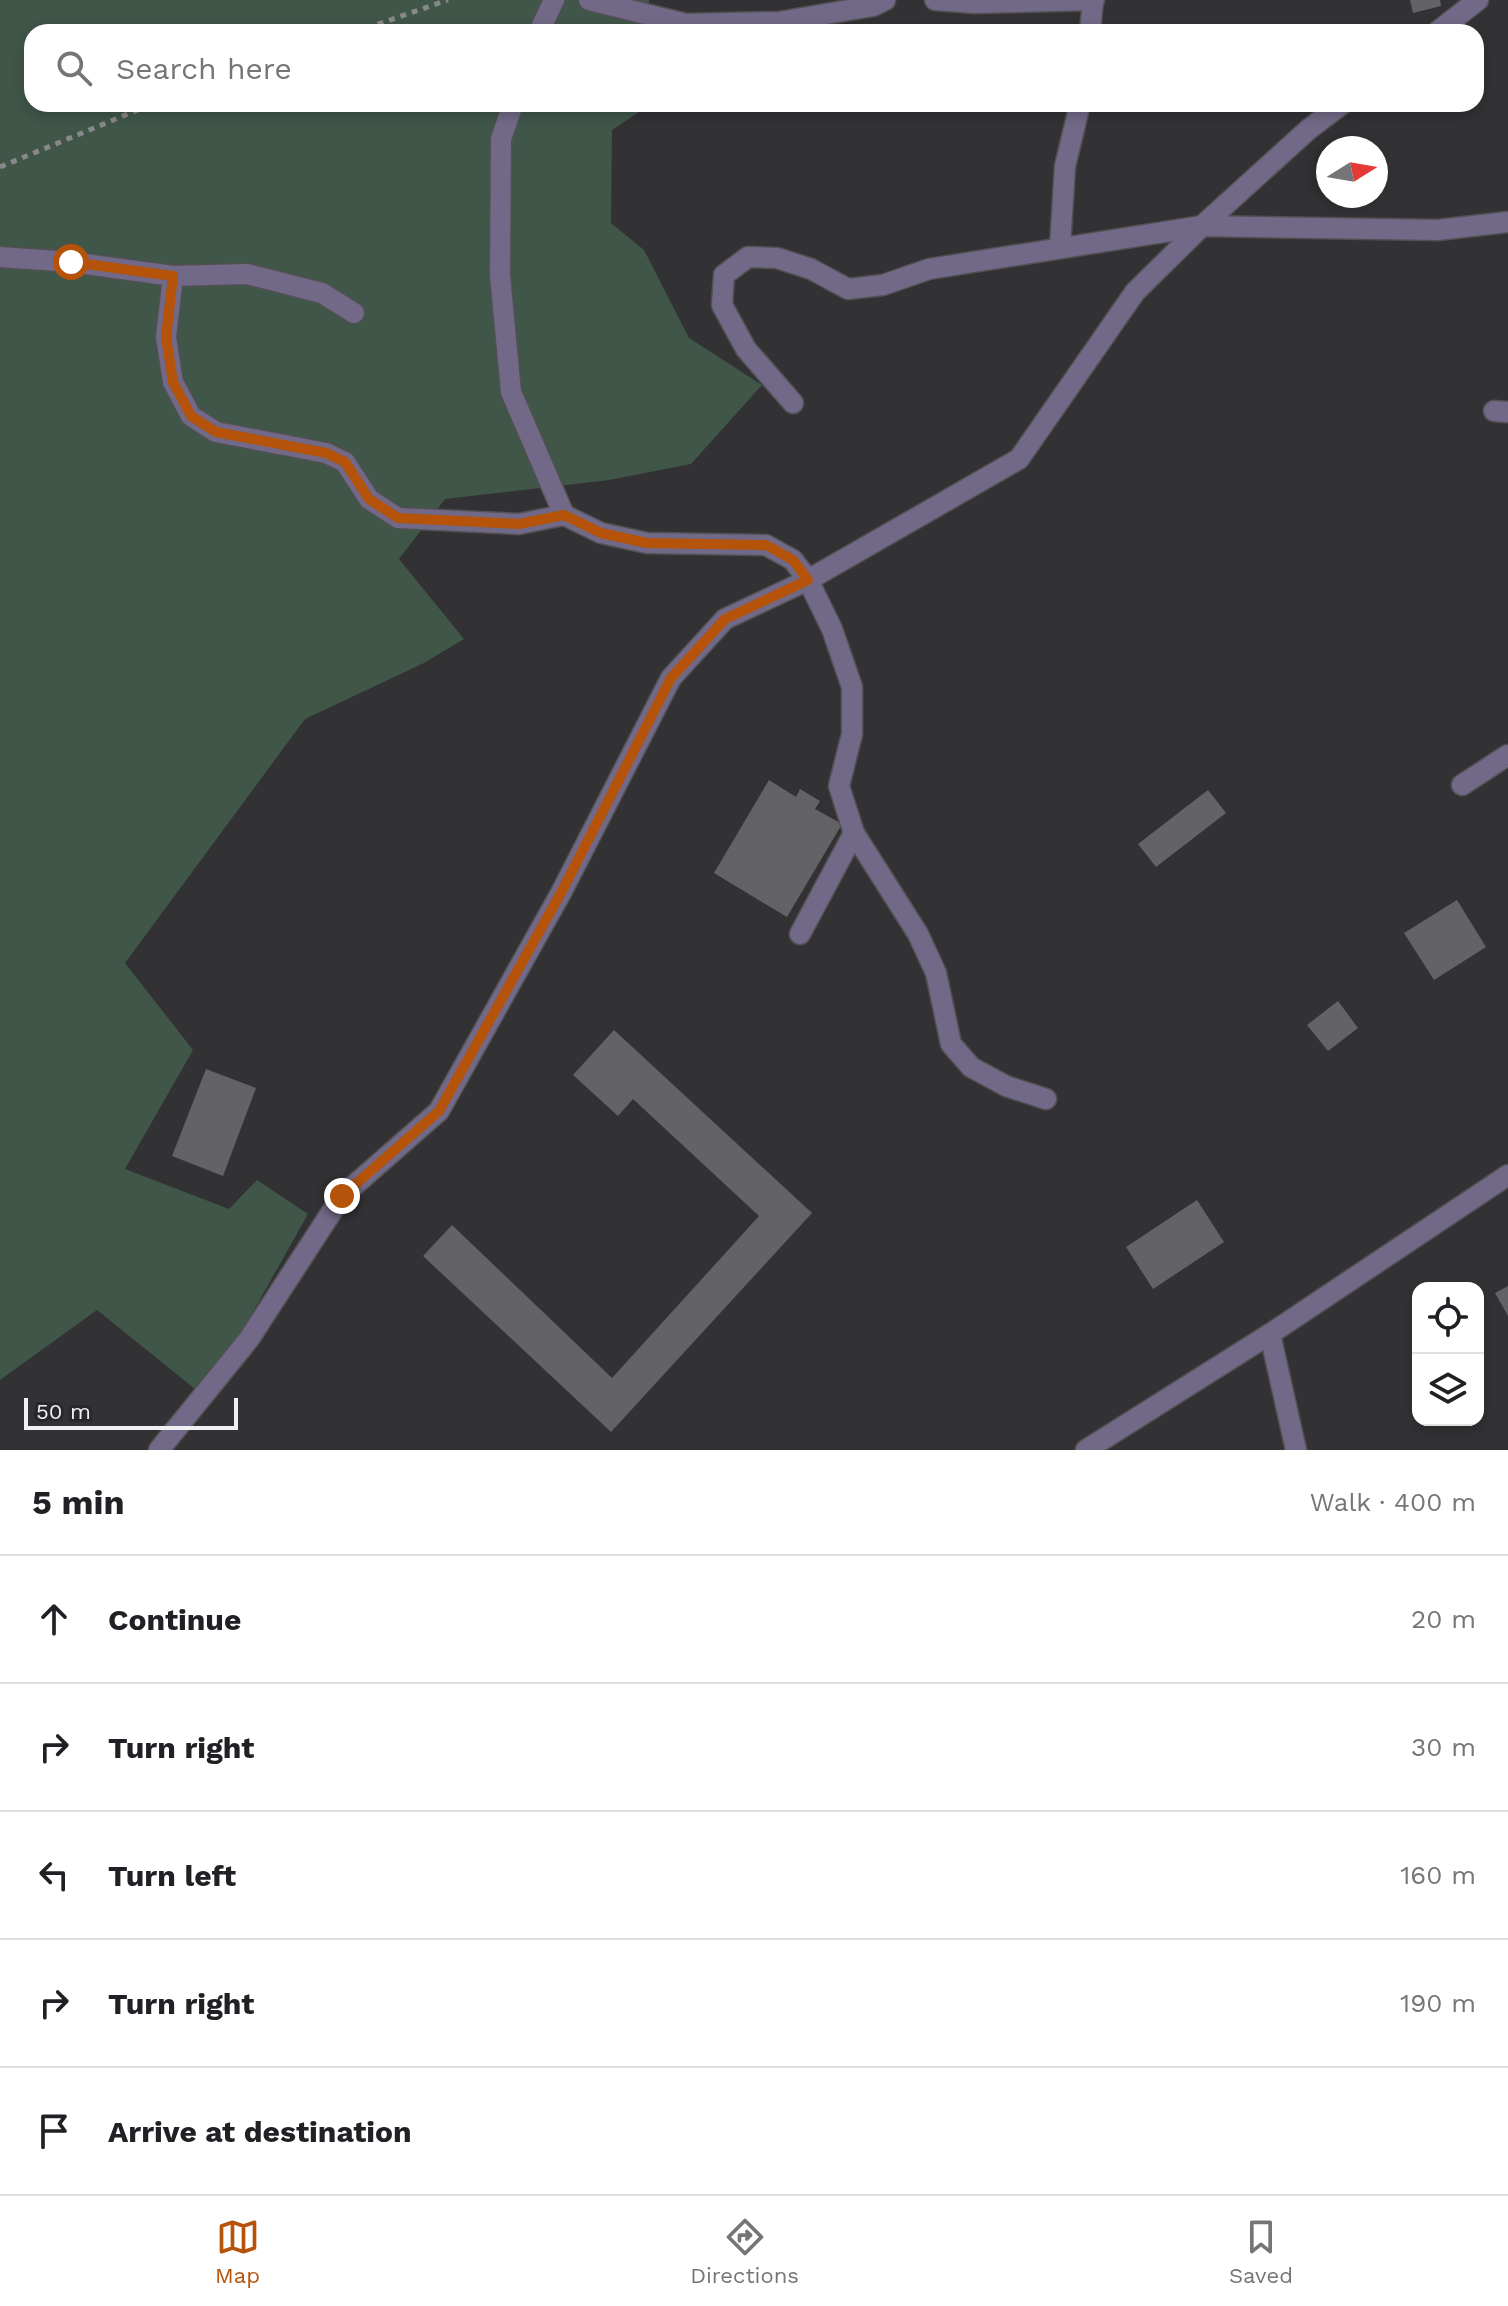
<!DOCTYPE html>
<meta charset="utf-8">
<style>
:root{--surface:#fff;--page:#f2f2f2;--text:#202124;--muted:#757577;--line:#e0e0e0;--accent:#b45309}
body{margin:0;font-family:"Work Sans",sans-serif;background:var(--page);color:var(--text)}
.controls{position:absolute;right:24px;bottom:24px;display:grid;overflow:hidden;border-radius:16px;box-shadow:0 4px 12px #0003}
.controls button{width:72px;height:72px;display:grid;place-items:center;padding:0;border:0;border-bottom:2px solid var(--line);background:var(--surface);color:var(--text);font:40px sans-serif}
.compass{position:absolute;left:1316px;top:136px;width:72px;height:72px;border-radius:50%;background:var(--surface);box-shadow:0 4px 12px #0003;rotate:79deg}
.scale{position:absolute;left:24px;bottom:20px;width:214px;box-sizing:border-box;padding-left:8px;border:4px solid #f1f0f2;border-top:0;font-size:22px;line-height:28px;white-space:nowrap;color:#f1f0f2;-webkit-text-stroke:6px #28282a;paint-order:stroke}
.stop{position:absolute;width:24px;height:24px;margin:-18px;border:6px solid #b45309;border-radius:50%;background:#fff}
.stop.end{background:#b45309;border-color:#fff;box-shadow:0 2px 8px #0008}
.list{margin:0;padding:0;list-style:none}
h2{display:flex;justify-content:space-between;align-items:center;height:104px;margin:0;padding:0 32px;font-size:34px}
h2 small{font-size:26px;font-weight:400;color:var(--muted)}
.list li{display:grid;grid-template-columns:52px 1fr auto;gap:24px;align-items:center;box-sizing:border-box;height:128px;padding:0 32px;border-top:2px solid var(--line)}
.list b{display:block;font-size:30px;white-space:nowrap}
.list em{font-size:26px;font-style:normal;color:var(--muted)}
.icon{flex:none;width:44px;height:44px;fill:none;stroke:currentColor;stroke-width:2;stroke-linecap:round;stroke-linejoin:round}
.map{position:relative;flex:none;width:1508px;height:1450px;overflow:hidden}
.search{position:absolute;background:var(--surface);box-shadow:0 4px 12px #0003;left:24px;right:24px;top:24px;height:88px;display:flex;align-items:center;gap:20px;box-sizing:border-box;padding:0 28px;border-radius:24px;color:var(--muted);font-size:30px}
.sheet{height:744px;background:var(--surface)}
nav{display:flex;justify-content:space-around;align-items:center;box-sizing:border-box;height:112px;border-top:2px solid var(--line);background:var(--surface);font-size:22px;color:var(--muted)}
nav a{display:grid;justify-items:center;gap:4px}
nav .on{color:var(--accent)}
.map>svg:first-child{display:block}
.green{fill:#405649}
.building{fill:#636366}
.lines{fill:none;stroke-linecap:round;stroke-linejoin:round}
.minor-casing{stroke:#515052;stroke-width:23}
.path{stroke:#88878a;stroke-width:5;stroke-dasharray:6 6;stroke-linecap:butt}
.minor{stroke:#716987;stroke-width:20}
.route{stroke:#b45309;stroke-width:10}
</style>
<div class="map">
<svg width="1508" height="1450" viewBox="0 0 1508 1450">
<rect width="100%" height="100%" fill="#323134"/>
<path class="green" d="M0,0H649L650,32H32V104H651L612,130L611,223L644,250L689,338L762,385L691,464L609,480L445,499L399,559L464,639L424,663L305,719L125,963L193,1050L125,1169L229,1209L257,1180L308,1214L205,1397L97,1310L0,1380Z"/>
<g class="building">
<path d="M1410,0H1440L1441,6L1413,13Z"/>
<path d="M769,780L796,797L800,789L820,801L815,809L842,824L787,917L714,873Z"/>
<path d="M1208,790L1226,813L1156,867L1138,844Z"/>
<path d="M1457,900L1486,947L1434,980L1404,933Z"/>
<path d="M1338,1001L1358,1028L1328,1051L1307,1025Z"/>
<path d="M614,1030L812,1213L611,1432L423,1256L452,1225L612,1378L759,1216L633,1099L618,1116L573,1075Z"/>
<path d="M206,1069L256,1088L223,1176L172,1156Z"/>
<path d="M1197,1200L1224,1242L1153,1289L1126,1247Z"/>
<path d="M1508,1286V1316L1495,1293Z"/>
</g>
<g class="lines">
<defs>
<g id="minor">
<path d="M589,0L686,24L779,22L873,6L885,0"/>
<path d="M935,0L975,3L1094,0"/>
<path d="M539,32L554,0"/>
<path d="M1090,32L1093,0"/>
<path d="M1437,32L1478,0"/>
<path d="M513,104L501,139L500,275L511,392L564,515"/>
<path d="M1060,247L1065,166L1080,104"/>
<path d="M0,257L71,262L173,276L247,274L322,293L354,313"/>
<path d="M173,276L166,337L173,382L191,416L216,432L326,453L345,462L369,499L398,518L519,524L564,515L601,533L647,543L766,545L793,560L808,580L832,629L852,687V734L839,786L854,833L800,934"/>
<path d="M793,403L746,349L722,305L724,275L748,257L777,258L811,269L848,289L883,285L929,269L1202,226L1438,230L1508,222"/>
<path d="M1494,411L1508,412"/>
<path d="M1462,785L1508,755"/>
<path d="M854,833L918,934L936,973L951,1044L971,1067L1006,1086L1046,1099"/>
<path d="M1270,1334L1296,1450"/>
<path d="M159,1450L249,1339L342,1196L439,1111L562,891L671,678L725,619L808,580L1019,459L1135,292L1202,226L1309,129L1342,104"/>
<path d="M1086,1450L1270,1334L1508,1175"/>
</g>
</defs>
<use href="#minor" class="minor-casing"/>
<g class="path">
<path d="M355,32L448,0"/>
<path d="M0,167L152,104"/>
</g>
<use href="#minor" class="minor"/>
</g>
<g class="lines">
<path class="route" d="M71,262L173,276L166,337L173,382L191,416L216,432L326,453L345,462L369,499L398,518L519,524L564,515L601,533L647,543L766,545L793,560L808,580L725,619L671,678L562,891L439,1111L342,1196"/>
</g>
</svg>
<div class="controls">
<button><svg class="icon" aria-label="locate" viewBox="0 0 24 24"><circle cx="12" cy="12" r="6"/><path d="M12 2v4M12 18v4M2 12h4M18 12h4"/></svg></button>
<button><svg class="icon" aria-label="layers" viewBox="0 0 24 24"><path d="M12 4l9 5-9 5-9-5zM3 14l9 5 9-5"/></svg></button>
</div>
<svg class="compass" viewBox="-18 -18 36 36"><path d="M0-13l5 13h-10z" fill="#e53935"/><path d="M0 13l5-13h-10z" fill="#757577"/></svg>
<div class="scale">50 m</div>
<div class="stop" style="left:71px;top:262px"></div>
<div class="stop end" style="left:342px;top:1196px"></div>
<div class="search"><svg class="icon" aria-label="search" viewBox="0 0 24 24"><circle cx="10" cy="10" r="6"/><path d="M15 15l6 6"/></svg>Search here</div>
</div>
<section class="sheet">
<h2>5 min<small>Walk · 400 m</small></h2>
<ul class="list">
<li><svg class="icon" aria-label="ahead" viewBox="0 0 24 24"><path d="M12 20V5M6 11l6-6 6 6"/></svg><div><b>Continue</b></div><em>20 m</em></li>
<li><svg class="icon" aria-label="right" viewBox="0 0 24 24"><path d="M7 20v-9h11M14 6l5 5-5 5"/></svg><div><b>Turn right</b></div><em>30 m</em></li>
<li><svg class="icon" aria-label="left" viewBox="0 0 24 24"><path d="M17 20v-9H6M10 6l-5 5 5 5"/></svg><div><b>Turn left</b></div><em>160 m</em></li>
<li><svg class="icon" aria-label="right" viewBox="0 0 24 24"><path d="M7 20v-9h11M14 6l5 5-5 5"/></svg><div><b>Turn right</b></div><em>190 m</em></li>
<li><svg class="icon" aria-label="arrive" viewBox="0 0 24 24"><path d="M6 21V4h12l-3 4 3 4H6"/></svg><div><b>Arrive at destination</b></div></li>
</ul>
</section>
<nav>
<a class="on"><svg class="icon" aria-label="map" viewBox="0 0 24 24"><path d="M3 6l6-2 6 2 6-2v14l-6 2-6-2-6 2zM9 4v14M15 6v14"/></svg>Map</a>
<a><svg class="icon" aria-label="directions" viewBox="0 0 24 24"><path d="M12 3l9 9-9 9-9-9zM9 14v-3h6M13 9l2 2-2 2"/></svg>Directions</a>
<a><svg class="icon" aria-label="saved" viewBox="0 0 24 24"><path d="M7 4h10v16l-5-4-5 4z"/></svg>Saved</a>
</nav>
